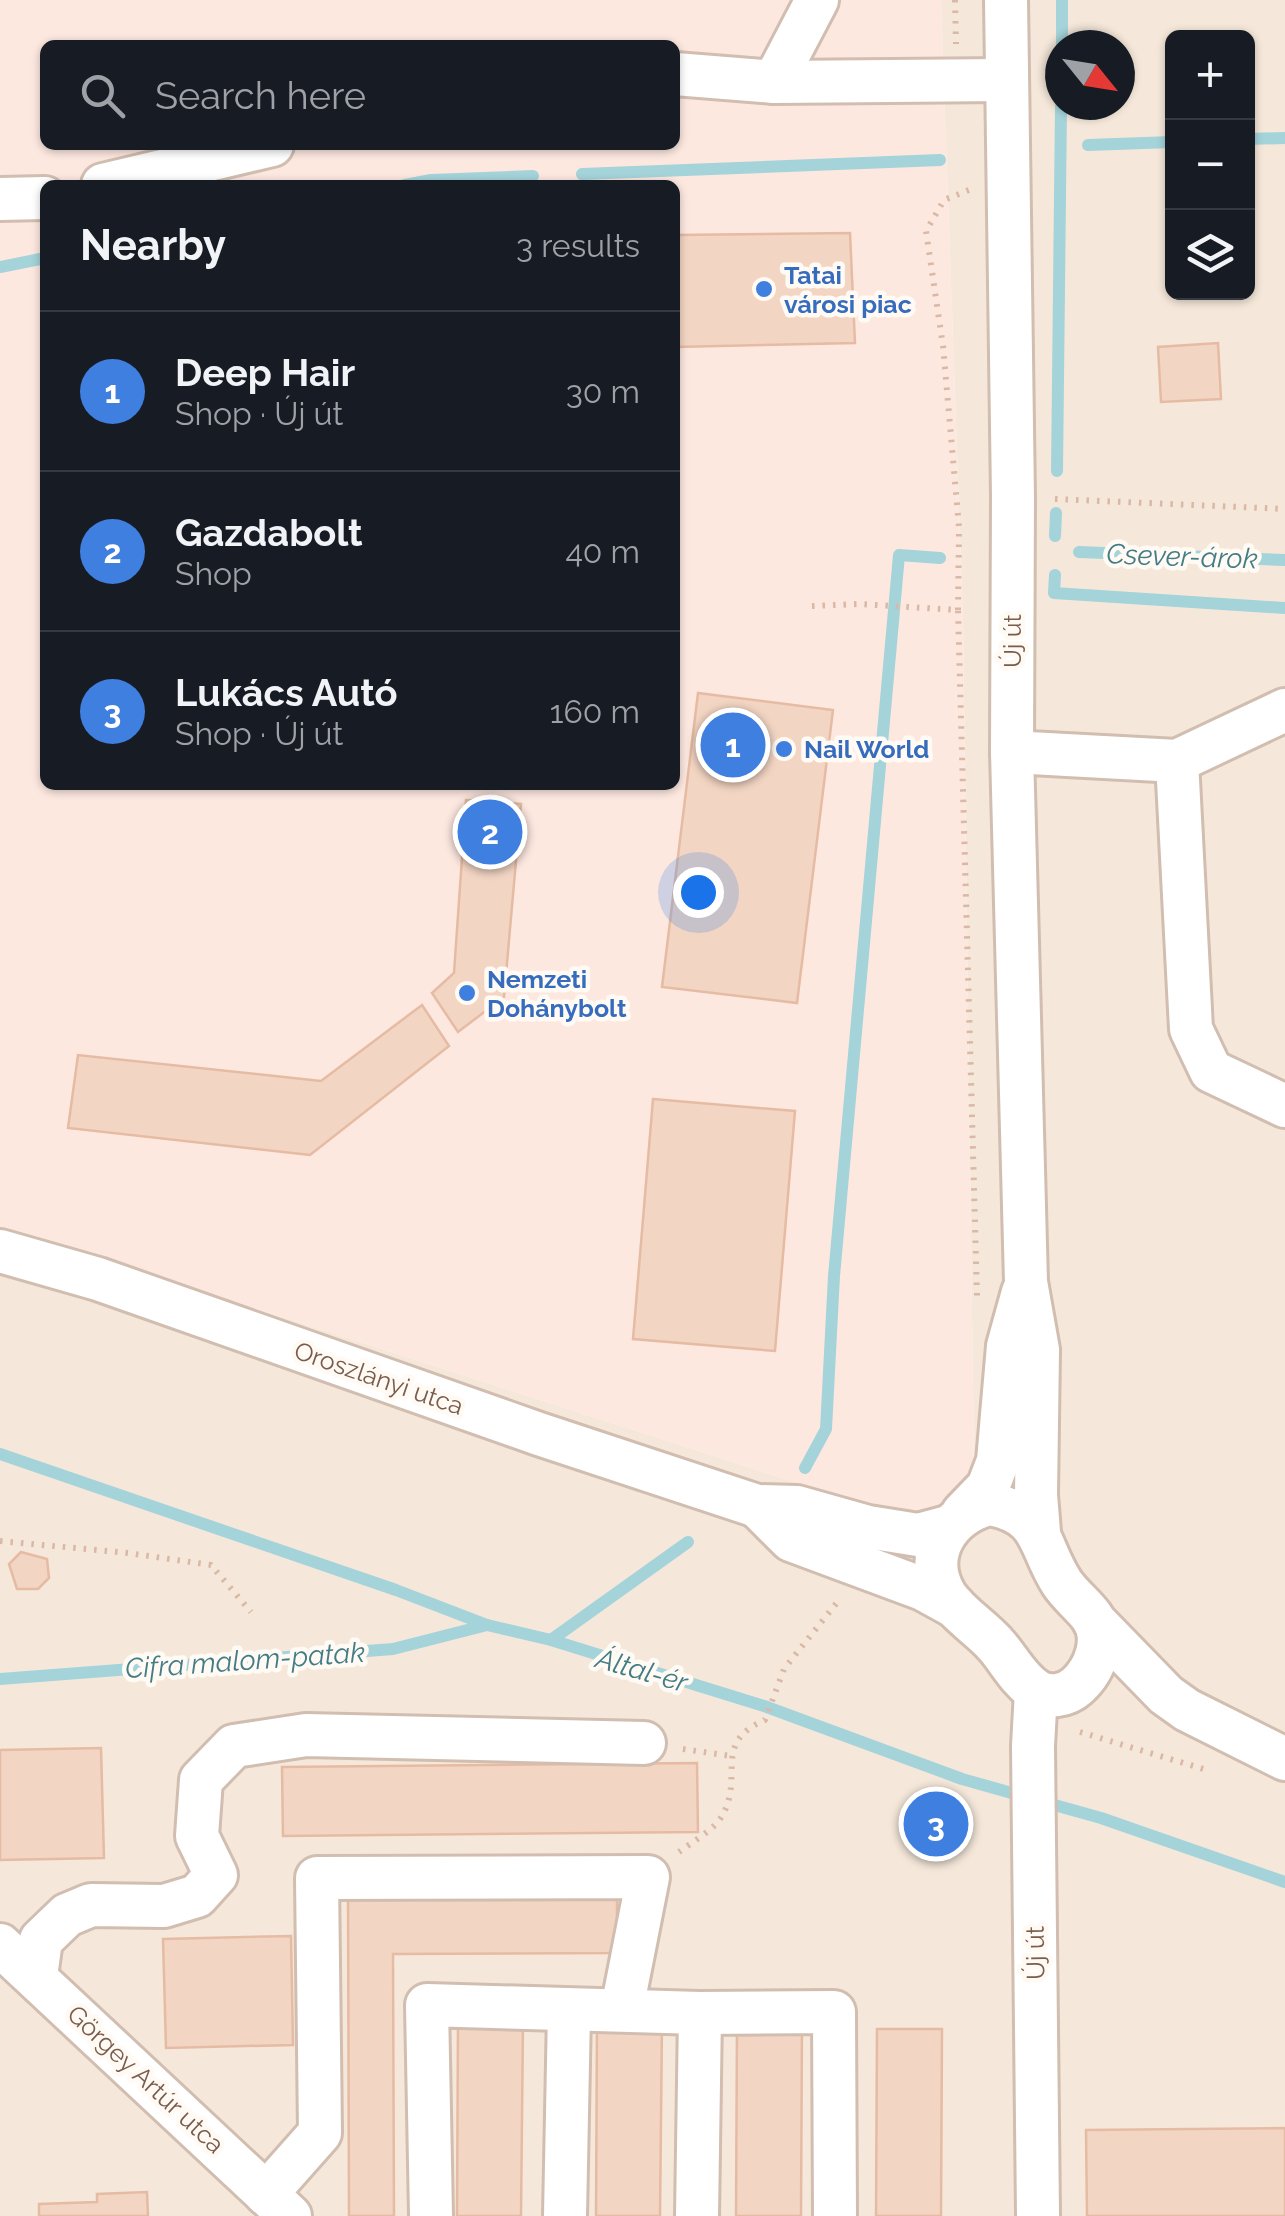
<!DOCTYPE html>
<meta charset="utf-8">
<style>
:root{--surface:#171b24;--page:#20242c;--text:#f1f3f6;--muted:#9ea1a6;--line:#363941;--accent:#7c3aed}
body{margin:0;font-family:Raleway,sans-serif;background:var(--page);color:var(--text)}
.controls{position:absolute;right:30px;top:30px;display:grid;overflow:hidden;border-radius:15px;box-shadow:0 2px 8px #0004}
.controls button{width:90px;height:90px;display:grid;place-items:center;padding:0;border:0;border-bottom:2px solid var(--line);background:var(--surface);color:var(--text);font:50px sans-serif}
.compass{position:absolute;left:1045px;top:30px;width:90px;height:90px;border-radius:50%;background:var(--surface);box-shadow:0 2px 8px #0004;rotate:120deg}
.you{position:absolute;left:698px;top:892px;width:35px;height:35px;margin:-25px;border:8px solid #fff;border-radius:50%;background:#1a73e8;box-shadow:0 0 0 15px #1a73e833}
.badge{display:grid;place-items:center;width:65px;height:65px;border-radius:50%;background:var(--accent);color:#fff;font-size:32px;font-weight:700}
.pin{position:absolute;translate:-50% -50%;border:5px solid #fff;box-shadow:0 2px 10px #0006}
.list{margin:0;padding:0;list-style:none}
h2{display:flex;justify-content:space-between;align-items:center;height:130px;margin:0;padding:0 40px;font-size:42px}
h2 small{font-size:32px;font-weight:400;color:var(--muted)}
.list li{display:grid;grid-template-columns:65px 1fr auto;gap:30px;align-items:center;box-sizing:border-box;height:160px;padding:0 40px;border-top:2px solid var(--line)}
.list b{display:block;font-size:38px;white-space:nowrap}
.list p{margin:0;font-size:32px;white-space:nowrap;color:var(--muted)}
.list em{font-size:32px;font-style:normal;color:var(--muted)}
.icon{flex:none;width:55px;height:55px;fill:none;stroke:currentColor;stroke-width:2;stroke-linecap:round;stroke-linejoin:round}
.map{position:relative;flex:none;width:1285px;height:2216px;overflow:hidden}
.search{position:absolute;background:var(--surface);box-shadow:0 2px 8px #0004;left:40px;top:40px;width:640px;height:110px;display:flex;align-items:center;gap:25px;box-sizing:border-box;padding:0 35px;border-radius:15px;color:var(--muted);font-size:38px}
.panel{position:absolute;background:var(--surface);box-shadow:0 2px 8px #0004;left:40px;top:180px;width:640px;height:610px;border-radius:15px}
.map>svg:first-child{display:block}
.residential{fill:#f5e8da;fill-rule:evenodd}
.commercial{fill:#fde8e0;fill-rule:evenodd}
.lines{fill:none;stroke-linecap:round;stroke-linejoin:round}
.stream{stroke:#a5d3da;stroke-width:12}
.building{fill:#f3d5c3;stroke:#e6bba3;stroke-width:2.5}
.minor-casing{stroke:#d1beb0;stroke-width:48}
.path{stroke:#d9b8a5;stroke-width:6;stroke-dasharray:2.5 8;stroke-linecap:butt}
.minor{stroke:#fff;stroke-width:42}
.shop-dot{fill:#3f7fe0;stroke:#fffaf3;stroke-width:4}
.labels{text-anchor:middle;stroke-width:9;stroke-linejoin:round;paint-order:stroke}
.shop-label{font-size:25px;font-weight:bold;fill:#366cbe;stroke:#fffaf3;text-anchor:start}
.street-label{font-size:25px;fill:#7a5c4d;stroke:#fffaf3}
.water-label{font-size:28px;font-style:italic;fill:#437c86;stroke:#fffaf3}
</style>
<div class="map">
<svg width="1285" height="2216" viewBox="0 0 1285 2216">
<rect width="100%" height="100%" fill="#fdf6ec"/>
<path class="residential" d="M941,0H1285V2216H0V1226L975,1540L963,622ZM1172,38H1248V292H1172ZM1060,45H1120V105H1060Z"/>
<path class="commercial" d="M0,0H941L963,622L975,1540L0,1226ZM45,45H675V145H45ZM45,185H675V785H45Z"/>
<g class="lines">
<g class="stream">
<path d="M1062,45V0"/>
<path d="M1248,139L1285,138"/>
<path d="M1088,145L1172,142"/>
<path d="M582,174L940,160"/>
<path d="M405,185L431,180L533,176"/>
<path d="M0,267L45,258"/>
<path d="M1057,471L1061,105"/>
<path d="M1055,536L1056,513"/>
<path d="M1079,552L1285,560"/>
<path d="M1055,575L1054,593L1285,608"/>
<path d="M0,1454L396,1590L487,1625L551,1640L764,1706L962,1779L1101,1818L1285,1882"/>
<path d="M805,1468L826,1429L834,1276L899,555L940,558"/>
<path d="M551,1640L688,1542"/>
<path d="M0,1679L393,1649L487,1625"/>
</g>
</g>
<g class="building">
<path d="M850,233L855,343L675,347V235Z"/>
<path d="M1218,343L1221,399L1161,402L1158,347Z"/>
<path d="M698,693L833,710L797,1003L662,987Z"/>
<path d="M466,800L521,804L504,997L458,1032L432,993L454,973Z"/>
<path d="M422,1005L449,1046L310,1155L68,1128L78,1055L321,1081Z"/>
<path d="M653,1099L795,1111L775,1351L633,1339Z"/>
<path d="M21,1552L47,1559L49,1578L38,1589H17L9,1564Z"/>
<path d="M101,1748L104,1858L0,1860V1750Z"/>
<path d="M697,1763L698,1832L283,1836L282,1767Z"/>
<path d="M617,1889V1953L393,1954L394,2216H349L348,1891Z"/>
<path d="M291,1936L293,2045L166,2048L163,1939Z"/>
<path d="M597,2020H662L660,2216H596Z"/>
<path d="M458,2021H523L521,2216H457Z"/>
<path d="M737,2023H802L801,2216H736Z"/>
<path d="M877,2029H942L941,2216H876Z"/>
<path d="M1285,2128V2216H1087L1086,2130Z"/>
<path d="M147,2192L148,2216H39V2204L97,2202V2194Z"/>
</g>
<g class="lines">
<defs>
<g id="minor">
<path d="M1006,0L1013,497L1012,752L1026,1282L1038,1350L1036,1495L1039,1532"/>
<path d="M675,74L774,82L1006,80"/>
<path d="M774,82L817,0"/>
<path d="M103,185L272,145"/>
<path d="M0,199L45,198"/>
<path d="M1012,752L1177,761L1285,710"/>
<path d="M1177,761L1191,1029L1211,1071L1285,1106"/>
<path d="M0,1251L98,1279L539,1434L757,1506L797,1507L868,1527L918,1535L948,1527"/>
<path d="M990,1504C1045,1515 1037,1544 1062,1583C1070,1595 1083,1605 1092,1617C1107,1639 1095,1670 1077,1686C1066,1696 1048,1699 1035,1690C1018,1679 1008,1658 995,1644C980,1627 959,1615 946,1596C921,1556 948,1513 990,1504Z"/>
<path d="M757,1506L791,1540L923,1589L954,1606"/>
<path d="M963,1513L988,1487L998,1461L1008,1346L1023,1292"/>
<path d="M1094,1621L1166,1695L1187,1710L1285,1759"/>
<path d="M1036,1691L1033,1746L1038,2216"/>
<path d="M0,1945L290,2216"/>
<path d="M36,1976L41,1940L67,1915L91,1905L164,1906L197,1896L216,1875L197,1836L201,1780L234,1746L306,1735L644,1743"/>
<path d="M266,2194L320,2133L317,1878L648,1877L622,2009"/>
<path d="M431,2216L427,2005L700,2013L834,2012L835,2216"/>
<path d="M565,2216L569,2011"/>
<path d="M697,2216L700,2013"/>
</g>
</defs>
<use href="#minor" class="minor-casing"/>
<g class="path">
<path d="M955,0L956,44"/>
<path d="M1055,499L1285,509"/>
<path d="M812,606L859,604L958,610L977,1297"/>
<path d="M958,610L959,527L943,346L926,231L944,200L969,190"/>
<path d="M0,1541L128,1553L211,1565L251,1612"/>
<path d="M1080,1732L1207,1770"/>
<path d="M683,1749L731,1756"/>
<path d="M679,1852C692,1842 714,1830 722,1816C745,1777 711,1743 765,1720L784,1669L839,1600"/>
</g>
<use href="#minor" class="minor"/>
</g>
<g class="shop-dot">
<circle cx="764" cy="289" r="10"/>
<circle cx="784" cy="749" r="10"/>
<circle cx="467" cy="993" r="10"/>
</g>
<g class="labels">
<g class="shop-label">
<text x="784" y="284">Tatai<tspan x="784" dy="29">városi piac</tspan></text>
<text x="804" y="758">Nail World</text>
<text x="487" y="988">Nemzeti<tspan x="487" dy="29">Dohánybolt</tspan></text>
</g>
<g class="street-label">
<text transform="translate(1012 641) rotate(-90)" y="9">Új út</text>
<text transform="translate(379 1378) rotate(19)" y="9">Oroszlányi utca</text>
<text transform="translate(1035 1953) rotate(-91)" y="9">Új út</text>
<text transform="translate(146 2079) rotate(43)" y="9">Görgey Artúr utca</text>
</g>
<g class="water-label">
<text transform="translate(1182 556) rotate(2)" y="10">Csever-árok</text>
<text transform="translate(245 1660) rotate(-4)" y="10">Cifra malom-patak</text>
<text transform="translate(642 1670) rotate(16)" y="10">Által-ér</text>
</g>
</g>
</svg>
<div class="controls">
<button>+</button>
<button>−</button>
<button><svg class="icon" aria-label="layers" viewBox="0 0 24 24"><path d="M12 4l9 5-9 5-9-5zM3 14l9 5 9-5"/></svg></button>
</div>
<svg class="compass" viewBox="-18 -18 36 36"><path d="M0-13l5 13h-10z" fill="#e53935"/><path d="M0 13l5-13h-10z" fill="#9ea1a6"/></svg>
<div class="you"></div>
<div class="pin badge" style="left:733px;top:745px;background:#3f7fe0">1</div>
<div class="pin badge" style="left:490px;top:832px;background:#3f7fe0">2</div>
<div class="pin badge" style="left:936px;top:1824px;background:#3f7fe0">3</div>
<div class="search"><svg class="icon" aria-label="search" viewBox="0 0 24 24"><circle cx="10" cy="10" r="6"/><path d="M15 15l6 6"/></svg>Search here</div>
<section class="panel">
<h2>Nearby<small>3 results</small></h2>
<ul class="list">
<li><span class="badge" style="background:#3f7fe0">1</span><div><b>Deep Hair</b><p>Shop · Új út</p></div><em>30 m</em></li>
<li><span class="badge" style="background:#3f7fe0">2</span><div><b>Gazdabolt</b><p>Shop</p></div><em>40 m</em></li>
<li><span class="badge" style="background:#3f7fe0">3</span><div><b>Lukács Autó</b><p>Shop · Új út</p></div><em>160 m</em></li>
</ul>
</section>
</div>
